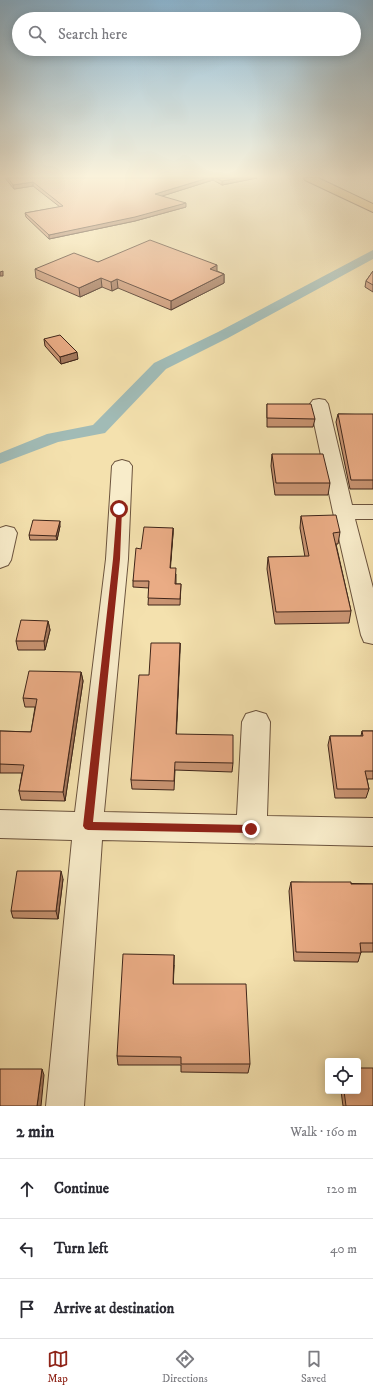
<!DOCTYPE html>
<meta charset="utf-8">
<style>
:root{--surface:#fff;--page:#f2f2f3;--text:#2b2b33;--muted:#7c7c81;--line:#e1e1e2;--accent:#8f2418}
body{margin:0;font-family:"IM FELL DW Pica",serif;background:var(--page);color:var(--text)}
.controls{position:absolute;right:12px;bottom:12px;display:grid;overflow:hidden;border-radius:4px;box-shadow:0 2px 10px #0003}
.controls button{width:36px;height:36px;display:grid;place-items:center;padding:0;border:0;border-bottom:1px solid var(--line);background:var(--surface);color:var(--text);font:20px sans-serif}
.stop{position:absolute;width:12px;height:12px;margin:-9px;border:3px solid #8f2418;border-radius:50%;background:#fff}
.stop.end{background:#8f2418;border-color:#fff;box-shadow:0 1px 4px #0008}
.list{margin:0;padding:0;list-style:none}
h2{display:flex;justify-content:space-between;align-items:center;height:52px;margin:0;padding:0 16px;font-size:17px}
h2 small{font-size:13px;font-weight:400;color:var(--muted)}
.list li{display:grid;grid-template-columns:26px 1fr auto;gap:12px;align-items:center;box-sizing:border-box;height:60px;padding:0 16px;border-top:1px solid var(--line)}
.list b{display:block;font-size:15px;white-space:nowrap}
.list em{font-size:13px;font-style:normal;color:var(--muted)}
.icon{flex:none;width:22px;height:22px;fill:none;stroke:currentColor;stroke-width:2;stroke-linecap:round;stroke-linejoin:round}
.map{position:relative;flex:none;width:373px;height:1106px;overflow:hidden}
.search{position:absolute;background:var(--surface);box-shadow:0 2px 10px #0003;left:12px;right:12px;top:12px;height:44px;display:flex;align-items:center;gap:10px;box-sizing:border-box;padding:0 14px;border-radius:22px;color:var(--muted);font-size:15px}
.sheet{height:232px;background:var(--surface)}
nav{display:flex;justify-content:space-around;align-items:center;box-sizing:border-box;height:56px;border-top:1px solid var(--line);background:var(--surface);font-size:11px;color:var(--muted)}
nav a{display:grid;justify-items:center;gap:2px}
nav .on{color:var(--accent)}
.map>svg:first-child{display:block}
.lines{fill:none;stroke-linecap:round;stroke-linejoin:round}
.canal{fill:#a1bbb6;fill-rule:evenodd}
.street-casing{stroke:#6c543e;stroke-width:2}
.highway-casing{stroke:#3f2519;stroke-width:2}
.street{fill:#f8ecca;fill-rule:evenodd}
.highway{fill:#eac077;fill-rule:evenodd}
.wall{fill:#c99472;stroke:#3f2519}
.shaded-wall{fill:#a4785d;stroke:#3f2519}
.building{fill:#eaac85;stroke:#3f2519}
.route{fill:#8f2418}
</style>
<div class="map">
<svg width="373" height="1106" viewBox="0 0 373 1106">
<rect width="100%" height="100%" fill="#f4e1ae"/>
<filter id="stains"><feTurbulence type="fractalNoise" baseFrequency=".005" numOctaves="4"/><feColorMatrix values="0 0 0 0 .2 0 0 0 0 .09 0 0 0 0 .02 0 0 0 .5 -.17"/></filter>
<radialGradient id="worn" r=".72"><stop offset=".6" stop-color="#630" stop-opacity="0"/><stop offset="1" stop-color="#630" stop-opacity=".3"/></radialGradient>
<g class="lines">
<path class="canal" d="M373,250V259L228,338L166,369L105,433L58,442L0,464V453L47,434L93,425L154,363L218,332Z"/>
<defs>
<g id="street">
<path d="M319,399L325,400L328,404L352,505H373V519H355L373,588V644L364,642L361,635L333,512L310,404L313,400Z"/>
<path d="M122,460L129,462L132,466L128,559L104,812L237,815L242,722L246,714L256,711L266,714L270,722L267,816L373,818V846L102,840L84,1106H46L72,840L0,838V810L75,812L106,559L112,466L115,462Z"/>
<path d="M6,526L14,528L17,533L11,560L8,565L0,568V528Z"/>
</g>
<path id="highway" d="M304,178H318L373,204V212L305,180Z"/>
</defs>
<use href="#street" class="street-casing"/>
<use href="#highway" class="highway-casing"/>
<use href="#street" class="street"/>
<use href="#highway" class="highway"/>
</g>
<g class="wall">
<path d="M5,178H257L222,185L213,180L162,196L186,207L135,221L49,239L26,217L25,213L60,207L33,186L14,189Z"/>
<path d="M98,262L217,271L224,274V283L171,310L118,288L112,291L102,287L80,297L36,278L35,269Z"/>
<path d="M373,271V292L365,287L366,281Z"/>
<path d="M44,339L78,359L61,364L45,346Z"/>
<path d="M267,404L315,419L313,427H267Z"/>
<path d="M338,414L373,415V489H350L336,422Z"/>
<path d="M272,454L330,483L328,495H275L271,466Z"/>
<path d="M301,516L340,532L338,544H336L351,611L349,623L275,624L267,569L268,557H305L300,528Z"/>
<path d="M60,526L57,540H30L29,535Z"/>
<path d="M173,528V534L170,568L176,574V584H181L180,605H148L149,588L133,587V581L141,549Z"/>
<path d="M48,621L50,630L45,650H18L16,641Z"/>
<path d="M180,643L176,734L233,763L232,772L175,770L174,790L132,789L131,780L149,675Z"/>
<path d="M81,672L83,681L65,801L21,800L19,791L22,773H0V731L31,732L35,707H25L23,698Z"/>
<path d="M362,731H373V779H367L369,789L366,798H335L328,745L330,736H361Z"/>
<path d="M63,879L58,919L13,918L11,911Z"/>
<path d="M291,882L373,884V952H361L358,962L294,961L289,891Z"/>
<path d="M174,965L173,984L250,1064L248,1073L181,1072V1065H118L117,1056Z"/>
<path d="M341,1091H358L373,1106H343Z"/>
</g>
<g class="shaded-wall">
<path d="M208,178H213V180L156,198L155,194Z"/>
<path d="M239,178H257L222,185V181Z"/>
<path d="M33,182V186L14,189L13,185Z"/>
<path d="M186,203V207L135,221L49,239V235Z"/>
<path d="M217,265V273L210,269Z"/>
<path d="M3,271V276H0V272Z"/>
<path d="M224,274V283L171,310V301Z"/>
<path d="M101,278L102,287L80,297L79,288Z"/>
<path d="M117,279L118,288L112,291L111,282Z"/>
<path d="M77,352L78,359L61,364L60,357Z"/>
<path d="M60,521V526L57,540L56,536Z"/>
<path d="M173,528V534L170,574V568Z"/>
<path d="M48,621L50,630L45,650L44,641Z"/>
<path d="M180,643V652L176,743V734Z"/>
<path d="M81,672L83,681L65,801L63,792Z"/>
<path d="M61,871L63,879L58,919L56,911Z"/>
<path d="M174,955V965L173,994V984Z"/>
<path d="M42,1069L44,1075L41,1106H37Z"/>
</g>
<g class="building">
<path d="M8,178H208L155,194L186,203L135,217L49,235L25,213L63,206L33,182L13,185Z"/>
<path d="M216,178H239L222,181Z"/>
<path d="M150,240L217,265L210,269L224,274L171,301L117,279L111,282L101,278L79,288L35,269L74,253L98,262Z"/>
<path d="M373,271V285L366,281Z"/>
<path d="M60,335L77,352L60,357L44,339Z"/>
<path d="M267,404H311L315,419L267,418Z"/>
<path d="M338,414H373V480H351Z"/>
<path d="M272,454H323L330,483H276Z"/>
<path d="M336,515L340,532L333,533L351,611L276,612L268,557L309,556L301,516Z"/>
<path d="M33,520L60,521L56,536L29,535Z"/>
<path d="M144,527L173,528L170,568H176L175,584H181L180,599L148,598L149,581H133L136,548L141,549Z"/>
<path d="M21,620L48,621L44,641H16Z"/>
<path d="M151,643H180L176,734L233,735V763L175,762L174,781L131,780L139,675H149Z"/>
<path d="M29,671L81,672L63,792L19,791L24,765L0,764V731L31,732L37,699L23,698Z"/>
<path d="M362,731H373V771H365L369,789H337L330,736H363Z"/>
<path d="M17,871H61L56,911H11Z"/>
<path d="M291,882H351V884H373V943H360L361,953L296,952Z"/>
<path d="M123,954L174,955L173,984H246L250,1064H181V1057L117,1056Z"/>
<path d="M358,1068H373V1106H346L344,1091H358Z"/>
<path d="M0,1069H42L37,1106H0Z"/>
</g>
<linearGradient id="sky" x2="0" y2="1"><stop stop-color="#8bb7d4"/><stop offset="0.53" stop-color="#faf2db"/><stop offset="1" stop-color="#faf2db" stop-opacity="0"/></linearGradient>
<rect width="373" height="333" fill="url(#sky)"/>
<path class="route" d="M117,507L122,509L120,559L93,822L251,825L254,826L255,829L254,832L251,833L88,830L85,829L83,826L113,559Z"/>
<rect width="100%" height="100%" filter="url(#stains)"/>
<rect width="100%" height="100%" fill="url(#worn)"/>
</svg>
<div class="controls">
<button><svg class="icon" aria-label="locate" viewBox="0 0 24 24"><circle cx="12" cy="12" r="6"/><path d="M12 2v4M12 18v4M2 12h4M18 12h4"/></svg></button>
</div>
<div class="stop" style="left:119px;top:509px"></div>
<div class="stop end" style="left:251px;top:829px"></div>
<div class="search"><svg class="icon" aria-label="search" viewBox="0 0 24 24"><circle cx="10" cy="10" r="6"/><path d="M15 15l6 6"/></svg>Search here</div>
</div>
<section class="sheet">
<h2>2 min<small>Walk · 160 m</small></h2>
<ul class="list">
<li><svg class="icon" aria-label="ahead" viewBox="0 0 24 24"><path d="M12 20V5M6 11l6-6 6 6"/></svg><div><b>Continue</b></div><em>120 m</em></li>
<li><svg class="icon" aria-label="left" viewBox="0 0 24 24"><path d="M17 20v-9H6M10 6l-5 5 5 5"/></svg><div><b>Turn left</b></div><em>40 m</em></li>
<li><svg class="icon" aria-label="arrive" viewBox="0 0 24 24"><path d="M6 21V4h12l-3 4 3 4H6"/></svg><div><b>Arrive at destination</b></div></li>
</ul>
</section>
<nav>
<a class="on"><svg class="icon" aria-label="map" viewBox="0 0 24 24"><path d="M3 6l6-2 6 2 6-2v14l-6 2-6-2-6 2zM9 4v14M15 6v14"/></svg>Map</a>
<a><svg class="icon" aria-label="directions" viewBox="0 0 24 24"><path d="M12 3l9 9-9 9-9-9zM9 14v-3h6M13 9l2 2-2 2"/></svg>Directions</a>
<a><svg class="icon" aria-label="saved" viewBox="0 0 24 24"><path d="M7 4h10v16l-5-4-5 4z"/></svg>Saved</a>
</nav>
